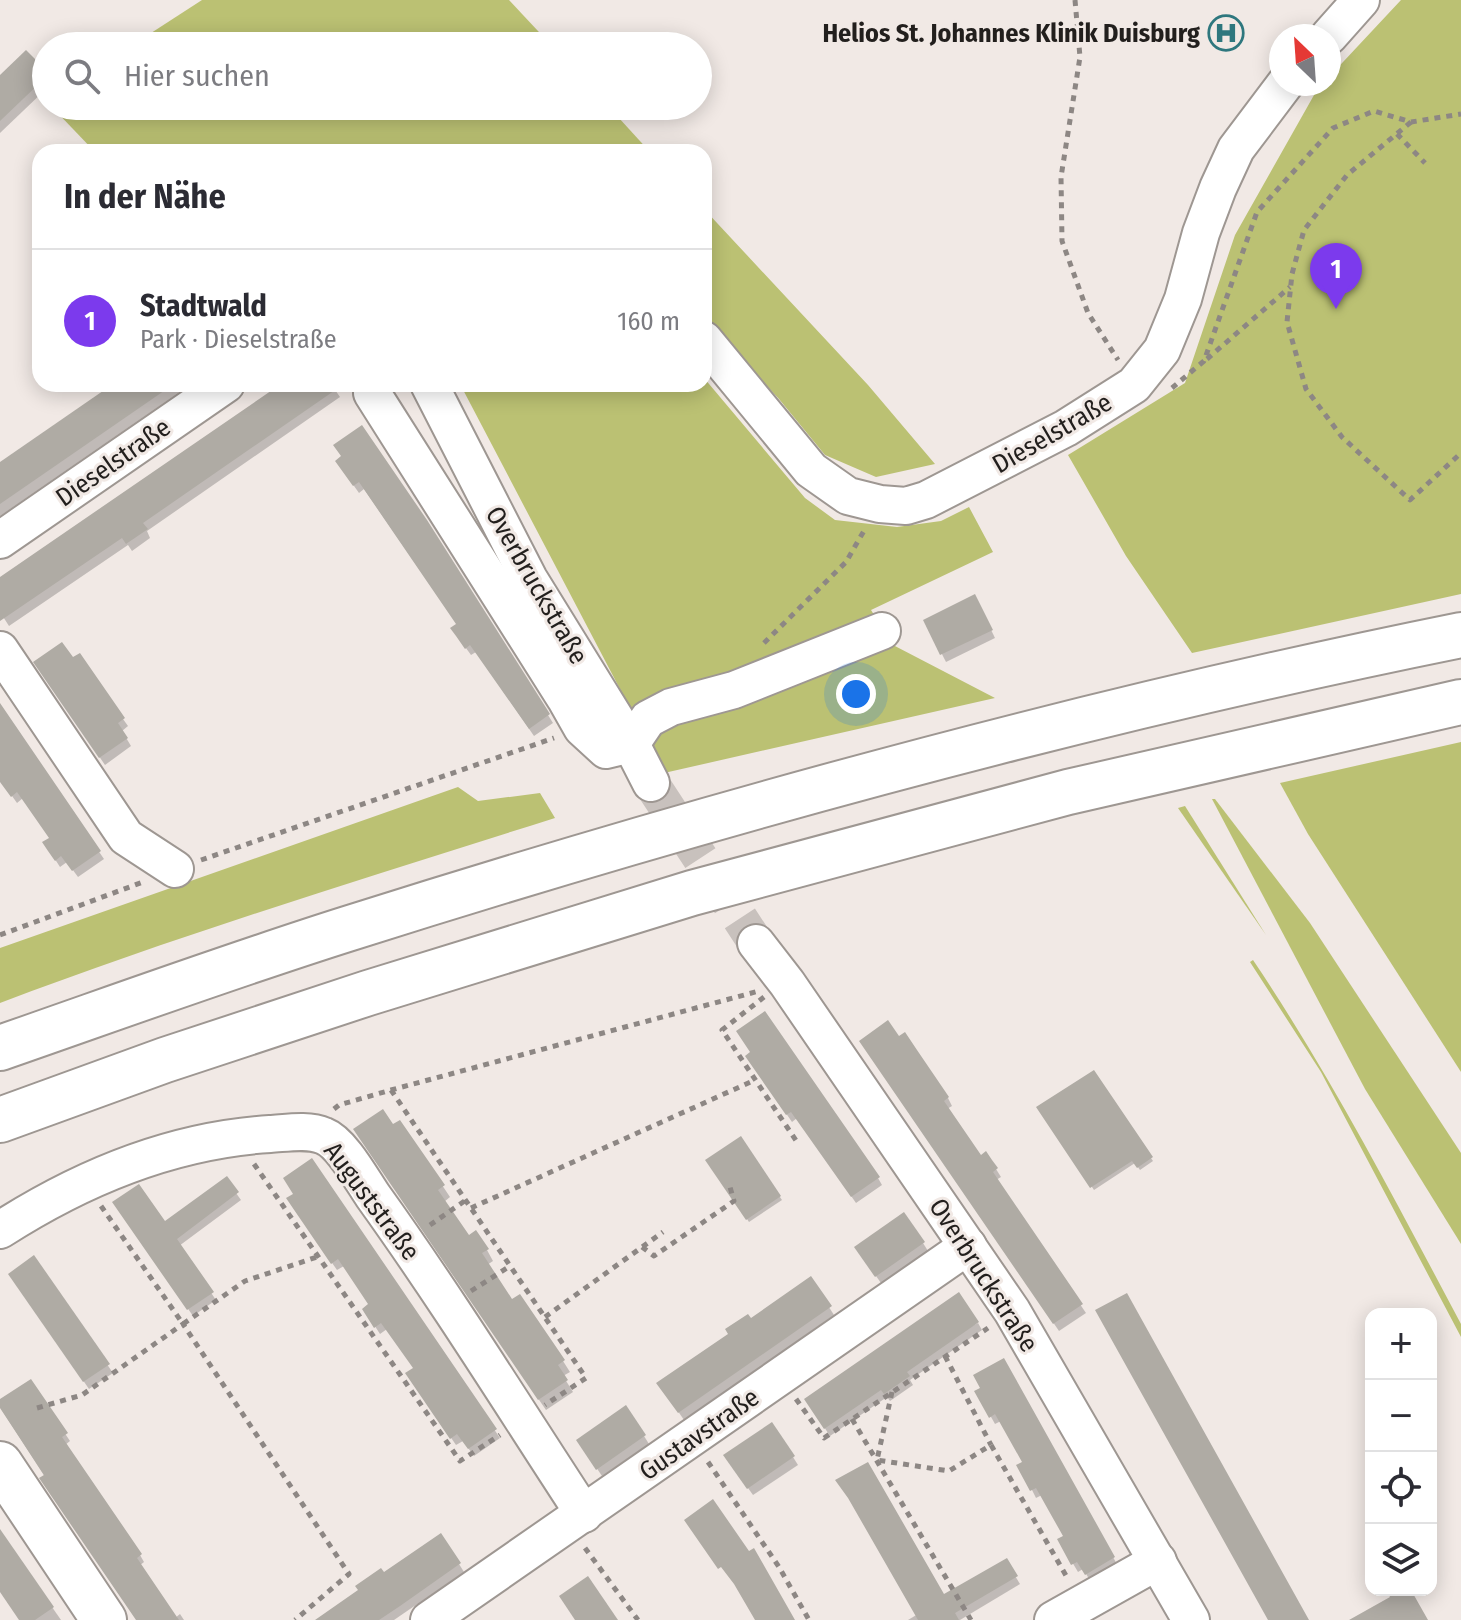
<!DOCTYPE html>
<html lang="de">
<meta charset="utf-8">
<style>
:root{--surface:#fff;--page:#f2f2f3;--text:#2b2b33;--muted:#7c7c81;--line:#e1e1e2;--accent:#7c3aed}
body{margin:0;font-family:"Fira Sans Condensed",sans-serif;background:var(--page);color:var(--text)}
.controls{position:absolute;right:24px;bottom:24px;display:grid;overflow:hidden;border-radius:16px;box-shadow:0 4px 20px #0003}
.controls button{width:72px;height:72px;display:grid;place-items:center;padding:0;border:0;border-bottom:2px solid var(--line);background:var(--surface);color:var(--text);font:40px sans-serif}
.compass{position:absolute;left:1269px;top:24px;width:72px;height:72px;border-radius:50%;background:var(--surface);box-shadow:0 4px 20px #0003;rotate:335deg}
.you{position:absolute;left:856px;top:694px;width:28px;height:28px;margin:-20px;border:6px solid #fff;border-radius:50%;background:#1a73e8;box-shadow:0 0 0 12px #1a73e833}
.badge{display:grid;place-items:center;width:52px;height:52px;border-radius:50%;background:var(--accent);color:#fff;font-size:26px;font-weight:700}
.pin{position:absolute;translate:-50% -66px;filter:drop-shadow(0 2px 4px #0008)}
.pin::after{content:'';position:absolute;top:42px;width:28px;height:24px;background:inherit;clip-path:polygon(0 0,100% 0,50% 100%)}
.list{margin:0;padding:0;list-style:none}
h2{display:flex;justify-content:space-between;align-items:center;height:104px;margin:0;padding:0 32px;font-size:34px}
h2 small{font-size:26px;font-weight:400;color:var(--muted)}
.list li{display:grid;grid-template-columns:52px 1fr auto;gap:24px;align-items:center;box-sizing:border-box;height:144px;padding:0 32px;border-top:2px solid var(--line)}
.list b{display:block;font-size:30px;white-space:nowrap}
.list p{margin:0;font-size:26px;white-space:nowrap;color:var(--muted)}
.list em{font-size:26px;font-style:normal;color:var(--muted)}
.icon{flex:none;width:44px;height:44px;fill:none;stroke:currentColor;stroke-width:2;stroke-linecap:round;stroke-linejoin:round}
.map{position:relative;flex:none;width:1461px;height:1620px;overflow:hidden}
.search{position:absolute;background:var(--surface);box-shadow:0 4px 20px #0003;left:32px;top:32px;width:680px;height:88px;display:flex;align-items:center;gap:20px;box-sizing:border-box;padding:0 28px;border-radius:44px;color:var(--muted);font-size:30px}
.panel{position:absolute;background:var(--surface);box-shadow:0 4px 20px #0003;left:32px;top:144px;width:680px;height:248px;border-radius:24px}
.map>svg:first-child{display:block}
.green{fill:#bbc173}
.shadow{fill:#0003}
.building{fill:#afaba4}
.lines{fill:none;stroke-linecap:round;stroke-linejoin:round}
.minor-tunnel{stroke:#c8c1bd;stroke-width:36;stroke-dasharray:36 18;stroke-linecap:butt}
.minor-casing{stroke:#9e9792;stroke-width:40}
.major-casing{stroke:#9e9792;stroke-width:48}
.highway-casing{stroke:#9e9792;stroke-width:48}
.path{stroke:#8d8784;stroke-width:5;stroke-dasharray:6 6;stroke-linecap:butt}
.minor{stroke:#fff;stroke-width:36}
.major{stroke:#fff;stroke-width:44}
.highway{stroke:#fff;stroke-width:44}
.labels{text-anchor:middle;stroke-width:6;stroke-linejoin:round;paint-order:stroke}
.poi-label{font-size:26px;font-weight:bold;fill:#221f1d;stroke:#f1e9e5;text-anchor:end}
.street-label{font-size:26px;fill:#221f1d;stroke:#f1e9e5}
</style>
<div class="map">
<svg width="1461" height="1620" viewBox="0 0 1461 1620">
<rect width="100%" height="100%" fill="#f1e9e5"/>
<g class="green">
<path d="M202,0H509L552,46H131Z"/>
<path d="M1401,0H1461V594L1192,653L1126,556L1068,455L1185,383L1235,235L1318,88L1322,84H1329V77Z"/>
<path d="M51,106H608L650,152H95Z"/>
<path d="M704,209L868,385L935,464L876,477L825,455L779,399L704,319Z"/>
<path d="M704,378L805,498L835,520L897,527L941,521L969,507L993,552L871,610L893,645L995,698L664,773L460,384H704Z"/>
<path d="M1461,742V1072L1308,834L1280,783Z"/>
<path d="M458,787L478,801L540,793L555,818C369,877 182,934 0,1003V948Z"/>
<path d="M1212,799H1215L1310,923L1461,1153V1244L1365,1089Z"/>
<path d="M1185,806L1266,935L1178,808Z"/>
<path d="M1253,960C1331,1076 1395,1200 1461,1324V1337L1321,1072L1250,962Z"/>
</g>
<g class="shadow">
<path d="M46,73V89L0,133V78Z"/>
<path d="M115,384H191L0,516V464Z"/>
<path d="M284,384H331L340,397L147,531L150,538L132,551L128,545L9,626L0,612V579Z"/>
<path d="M342,469L426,521L553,723L534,736L476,652L471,655L463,644L458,625L364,489L359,493Z"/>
<path d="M979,605L995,638L946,662L925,621Z"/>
<path d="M40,670L123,719L128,726L122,731L131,746L105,765Z"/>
<path d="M0,707L104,859L78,877L67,862L60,867L49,850L51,839L23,798L17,803L0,779Z"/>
<path d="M904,1035L948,1098L952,1106L947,1109L980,1158L996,1169L1001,1177L996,1180L1086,1313L1059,1331L866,1049Z"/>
<path d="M752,1064L878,1178L882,1185L856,1203L797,1118L792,1122Z"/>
<path d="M1093,1072L1153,1161L1140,1170L1135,1163L1094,1190L1039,1108Z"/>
<path d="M400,1122L450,1197L444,1202L469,1238L487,1250L493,1261L487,1265L512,1302L563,1361L570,1372L563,1376L573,1392L546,1410L362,1141Z"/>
<path d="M740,1139L782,1200L749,1222L708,1160Z"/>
<path d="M312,1161L500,1438L474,1456L463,1441L456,1445L412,1381L415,1369L387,1329L380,1334L369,1317L370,1305L344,1266L337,1270L293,1207L295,1195Z"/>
<path d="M226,1179L241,1200L179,1246L216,1300L193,1316L119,1209L164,1224Z"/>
<path d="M923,1243L928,1251L881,1283L861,1255Z"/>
<path d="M34,1258L113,1373L89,1389L15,1282Z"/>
<path d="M811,1279L834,1315L684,1420L664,1391L750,1321Z"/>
<path d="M978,1323L982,1330L910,1380L913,1385L890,1401L887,1397L830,1436L811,1407Z"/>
<path d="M1003,1361L1118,1566L1091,1582L1083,1569L1078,1572L1059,1540L1065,1537L1042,1495L1036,1498L1032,1490L1019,1466L1024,1463L1001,1421L995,1424L977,1392Z"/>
<path d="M30,1381L70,1441L65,1445L140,1555L144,1562L139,1566L175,1618L180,1614L184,1620H137L0,1407V1402Z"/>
<path d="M644,1436L649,1444L602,1476L583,1448Z"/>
<path d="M793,1457L798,1465L753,1495L730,1463Z"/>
<path d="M0,1532L61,1620H20L0,1591Z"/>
<path d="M1006,1561L1020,1584L960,1620H908Z"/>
<path d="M459,1564L464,1572L394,1620H319L383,1575Z"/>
</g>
<g class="building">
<path d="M26,50L46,70V77L0,121V75Z"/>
<path d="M113,384H174L0,504V462Z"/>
<path d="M281,384H344L143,523L148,529L126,544L122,538L0,621V577Z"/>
<path d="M362,425L427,520L550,714L529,729L470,645L465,649L456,636L450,628L456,624L359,482L353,486L335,461L341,456L333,445Z"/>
<path d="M975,594L993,630L940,655L923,620Z"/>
<path d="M62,642L73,657L80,653L125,718L118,723L128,738L99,758L33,662Z"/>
<path d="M0,703L101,851L72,871L61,856L55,861L48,851L42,842L49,838L17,792L11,797L0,782Z"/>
<path d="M765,1011L880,1177L851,1197L791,1112L786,1115L745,1056L750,1052L736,1031Z"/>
<path d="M888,1020L899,1036L905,1032L917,1050L949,1097L944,1101L981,1155L986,1151L992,1160L998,1168L993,1172L1083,1304L1053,1324L859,1041Z"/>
<path d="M1094,1070L1153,1157L1137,1168L1132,1161L1090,1188L1036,1107Z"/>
<path d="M383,1109L393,1124L400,1120L445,1185L438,1190L469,1235L476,1230L489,1249L482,1253L512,1299L520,1294L565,1360L558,1365L568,1380L538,1400L353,1129Z"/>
<path d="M741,1136L781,1196L746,1220L705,1160Z"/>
<path d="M312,1158L497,1429L468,1449L457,1434L450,1439L405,1373L413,1368L381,1323L374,1328L362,1309L368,1304L338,1259L331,1264L286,1198L293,1194L283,1178Z"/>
<path d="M227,1176L239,1192L177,1239L214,1292L187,1310L112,1202L139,1184L165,1221Z"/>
<path d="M904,1212L925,1242L875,1277L854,1247Z"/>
<path d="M34,1255L110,1364L83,1382L8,1274Z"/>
<path d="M811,1276L832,1306L678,1413L656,1383L728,1334L725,1329L748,1314L751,1318Z"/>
<path d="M959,1292L979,1322L907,1372L910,1376L884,1394L881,1390L824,1429L804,1399Z"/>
<path d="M1127,1293L1177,1383L1309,1620H1268L1095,1310Z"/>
<path d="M1004,1358L1115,1557L1085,1575L1077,1562L1071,1565L1057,1539L1063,1536L1050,1513L1036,1488L1030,1491L1016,1465L1022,1462L995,1414L989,1418L974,1391L980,1388L973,1375Z"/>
<path d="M31,1379L68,1433L62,1437L142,1554L137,1558L179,1620H136L39,1478L44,1475L0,1408V1399Z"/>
<path d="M626,1405L646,1435L596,1470L576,1440Z"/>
<path d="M772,1422L795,1456L747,1489L723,1455Z"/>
<path d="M868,1462L944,1594L1007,1558L1018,1576L955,1613L959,1620H918L848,1498L835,1480Z"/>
<path d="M713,1499L749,1551L754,1548L795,1620H755L734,1584L721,1567L718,1569L684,1520Z"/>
<path d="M0,1529L54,1607L35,1620H19L0,1592Z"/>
<path d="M441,1533L461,1563L400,1606L379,1620H315L358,1590L355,1586L381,1568L384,1572Z"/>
<path d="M588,1576L618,1620H575L559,1596Z"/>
<path d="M1386,1590H1411L1428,1620H1349L1390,1597Z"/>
</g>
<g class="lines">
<path class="minor-tunnel" d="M651,783L756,943"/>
<defs>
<g id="minor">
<path d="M1329,36L1361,0"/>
<path d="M704,340L811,470L848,496L880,504L906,506L926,500L1066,428L1134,385L1162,350L1183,299L1201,233L1218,188L1236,149L1285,84"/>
<path d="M429,384L529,579L631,744L651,783"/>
<path d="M372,393L565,698L582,728L606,750L631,744L648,719L671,707L734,690L882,631"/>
<path d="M0,540L226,384"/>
<path d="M0,650L126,837L175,869"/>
<path d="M756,943L787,983L1012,1311L1191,1620"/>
<path d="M0,1230C81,1178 173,1140 270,1134C287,1133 308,1129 324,1136C342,1143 362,1180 373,1196C447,1299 514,1407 584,1514"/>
<path d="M429,1620L968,1246"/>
<path d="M1053,1620L1158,1561"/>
</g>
<path id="major" d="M0,1464L104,1620"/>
<g id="highway">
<path d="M0,1048C115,1008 230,966 347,929C713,813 1084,711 1461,635"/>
<path d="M0,1120L165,1060L368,993L692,893L1068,792L1461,702"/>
</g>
</defs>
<use href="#minor" class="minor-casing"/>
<use href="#major" class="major-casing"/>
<use href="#highway" class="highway-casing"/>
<g class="path">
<path d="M1075,0L1080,57L1061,177L1062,241L1088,313L1118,360"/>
<path d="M1411,122L1347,175L1304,230L1292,274L1287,322L1306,389L1342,437L1410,500L1461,453"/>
<path d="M1397,134L1425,163"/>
<path d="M1207,359L1290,287"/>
<path d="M1172,388L1204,361L1257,212L1333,128L1374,111L1411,122L1461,114"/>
<path d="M764,643L846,562L865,529"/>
<path d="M201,860L554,738"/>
<path d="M0,935L143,882"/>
<path d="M764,997L722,1030L797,1142"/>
<path d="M391,1090L586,1378L545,1405"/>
<path d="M334,1109L339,1105L391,1090L759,991"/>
<path d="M254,1164L460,1461L500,1435"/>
<path d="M101,1206L183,1324L245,1281L317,1257"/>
<path d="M471,1208L755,1080"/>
<path d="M430,1225L466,1200"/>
<path d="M642,1247L654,1256L734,1201L730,1187"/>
<path d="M471,1291L510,1266"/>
<path d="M545,1317L663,1232"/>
<path d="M945,1356L991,1445"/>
<path d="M892,1392L877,1460L949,1471L991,1445L1068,1579"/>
<path d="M796,1399L824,1438L988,1328"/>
<path d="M37,1408L82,1395L183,1324L349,1574L295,1620"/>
<path d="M852,1419L971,1620"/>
<path d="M708,1462L779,1567L809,1620"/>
<path d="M585,1548L638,1620"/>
</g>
<use href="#minor" class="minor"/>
<use href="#major" class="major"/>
<use href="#highway" class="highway"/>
</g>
<defs>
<symbol id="hospital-ring" viewBox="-11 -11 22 22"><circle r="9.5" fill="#f1e9e5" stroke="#2e777e" stroke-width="1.5"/><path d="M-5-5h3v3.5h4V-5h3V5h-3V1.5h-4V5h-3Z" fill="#2e777e"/></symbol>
</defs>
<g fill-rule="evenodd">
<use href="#hospital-ring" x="1206" y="13" width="40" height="40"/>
</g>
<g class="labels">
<g class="poi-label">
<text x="1200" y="42">Helios St. Johannes Klinik Duisburg</text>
</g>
<g class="street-label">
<text transform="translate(1052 433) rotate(-30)" y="9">Dieselstraße</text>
<text transform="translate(113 462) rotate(-35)" y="9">Dieselstraße</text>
<text transform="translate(537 585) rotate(60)" y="9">Overbruckstraße</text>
<text transform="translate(372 1201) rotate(53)" y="9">Auguststraße</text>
<text transform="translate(984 1275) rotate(57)" y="9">Overbruckstraße</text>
<text transform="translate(699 1434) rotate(-35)" y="9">Gustavstraße</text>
</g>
</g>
</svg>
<div class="controls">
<button>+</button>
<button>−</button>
<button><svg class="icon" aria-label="locate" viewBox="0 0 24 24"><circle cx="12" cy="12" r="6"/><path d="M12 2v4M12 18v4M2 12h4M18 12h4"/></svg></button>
<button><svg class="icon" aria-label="layers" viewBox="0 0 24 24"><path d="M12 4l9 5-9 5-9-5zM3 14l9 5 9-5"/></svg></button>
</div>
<svg class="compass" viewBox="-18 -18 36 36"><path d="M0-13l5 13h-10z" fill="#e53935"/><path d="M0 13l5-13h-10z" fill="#7c7c81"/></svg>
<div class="you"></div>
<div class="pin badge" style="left:1336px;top:309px">1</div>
<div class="search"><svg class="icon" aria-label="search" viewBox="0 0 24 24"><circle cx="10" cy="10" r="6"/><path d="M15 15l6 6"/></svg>Hier suchen</div>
<section class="panel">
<h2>In der Nähe<small></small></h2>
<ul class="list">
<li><span class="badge">1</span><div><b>Stadtwald</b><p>Park · Dieselstraße</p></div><em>160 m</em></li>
</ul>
</section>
</div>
